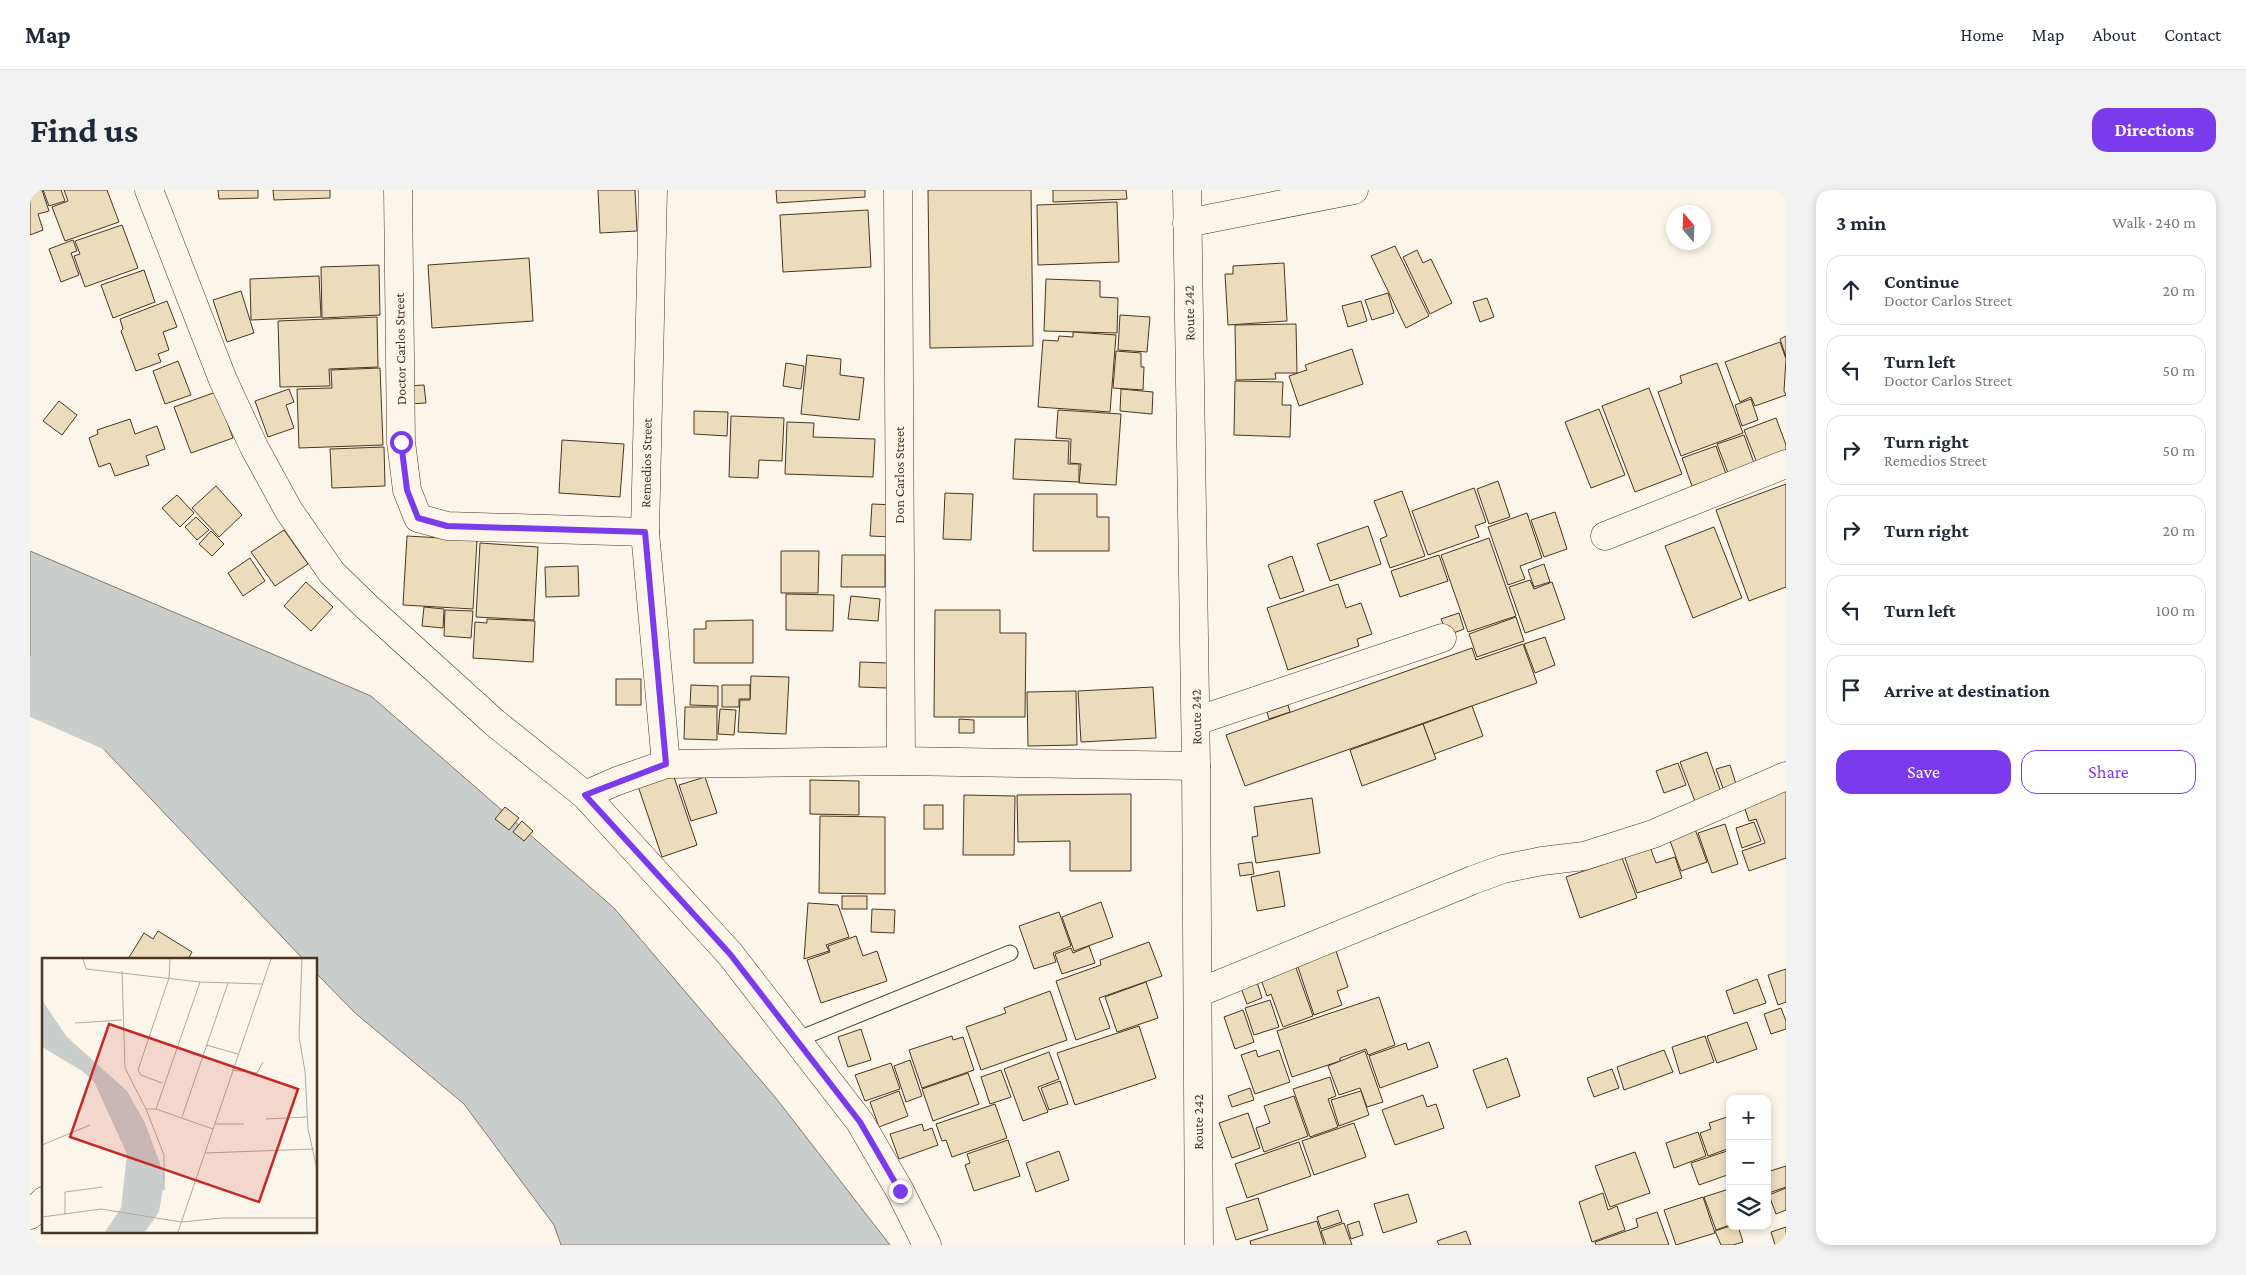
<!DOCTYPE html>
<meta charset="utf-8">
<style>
:root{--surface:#fff;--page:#f2f2f3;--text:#1f2937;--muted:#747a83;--line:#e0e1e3;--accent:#7c3aed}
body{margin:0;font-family:"Crimson Pro",serif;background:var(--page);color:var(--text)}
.controls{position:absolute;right:15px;bottom:15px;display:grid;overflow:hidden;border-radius:10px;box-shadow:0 2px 8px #0003}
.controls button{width:45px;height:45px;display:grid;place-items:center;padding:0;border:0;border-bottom:1px solid var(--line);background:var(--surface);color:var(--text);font:25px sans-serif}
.compass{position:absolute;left:1636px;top:15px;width:45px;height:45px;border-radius:50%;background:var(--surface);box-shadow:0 2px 8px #0003;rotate:341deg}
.stop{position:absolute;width:15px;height:15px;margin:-11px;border:4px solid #7c3aed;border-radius:50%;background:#fff}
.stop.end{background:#7c3aed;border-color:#fff;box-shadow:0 1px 5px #0008}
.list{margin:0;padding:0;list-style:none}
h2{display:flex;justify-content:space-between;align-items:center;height:65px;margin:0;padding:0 20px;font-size:21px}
h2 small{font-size:16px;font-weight:400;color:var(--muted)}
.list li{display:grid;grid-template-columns:32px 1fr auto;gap:15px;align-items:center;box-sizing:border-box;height:70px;margin:0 10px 10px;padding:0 10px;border:1px solid var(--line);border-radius:15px}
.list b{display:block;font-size:19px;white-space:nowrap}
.list p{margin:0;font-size:16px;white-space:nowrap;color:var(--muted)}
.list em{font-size:16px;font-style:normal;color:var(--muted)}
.actions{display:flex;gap:10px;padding:15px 20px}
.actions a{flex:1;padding:11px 0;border:1px solid var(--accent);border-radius:15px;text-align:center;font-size:18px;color:var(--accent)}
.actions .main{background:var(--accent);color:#fff}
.icon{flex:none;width:28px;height:28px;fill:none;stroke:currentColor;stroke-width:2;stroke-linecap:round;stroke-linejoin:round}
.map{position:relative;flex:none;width:1756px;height:1055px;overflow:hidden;border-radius:15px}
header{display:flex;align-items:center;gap:30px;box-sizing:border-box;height:70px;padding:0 25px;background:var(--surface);border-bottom:1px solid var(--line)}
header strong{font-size:24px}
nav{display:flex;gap:28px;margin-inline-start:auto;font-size:18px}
.intro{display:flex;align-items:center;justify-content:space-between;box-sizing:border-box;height:120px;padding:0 30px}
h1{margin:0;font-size:35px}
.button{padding:12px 22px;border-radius:15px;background:var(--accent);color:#fff;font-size:18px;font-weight:700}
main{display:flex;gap:30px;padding:0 30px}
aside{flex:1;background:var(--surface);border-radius:15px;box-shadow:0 2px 8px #0003}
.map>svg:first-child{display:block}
.water{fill:#c9cecd;stroke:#887966}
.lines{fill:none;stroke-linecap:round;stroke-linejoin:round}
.river{stroke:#c9cecd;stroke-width:58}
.building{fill:#ecdcbc;stroke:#4a3520}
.service-casing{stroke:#4a3520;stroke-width:17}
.minor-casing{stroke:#4a3520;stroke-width:29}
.primary-casing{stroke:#4a3520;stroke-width:29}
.service{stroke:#fbf6e9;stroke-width:15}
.minor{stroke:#fbf6e9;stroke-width:28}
.primary{stroke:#fbf6e9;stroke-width:28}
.route{stroke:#7c3aed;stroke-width:6}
.labels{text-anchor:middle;stroke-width:4;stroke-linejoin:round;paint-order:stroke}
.street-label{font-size:14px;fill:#4a3520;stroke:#fbf6e9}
.inset-river{fill:none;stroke:#c9cecd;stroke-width:2.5}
.inset-road{fill:none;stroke:#b4a999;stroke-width:1}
.view{fill:#c62828;fill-opacity:0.15;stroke:#c62828;stroke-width:2.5}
.inset-edge{fill:none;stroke:#4a3520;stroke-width:2.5}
</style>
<header>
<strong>Map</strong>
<nav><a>Home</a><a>Map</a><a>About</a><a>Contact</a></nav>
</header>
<div class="intro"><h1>Find us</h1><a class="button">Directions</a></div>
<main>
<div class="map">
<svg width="1756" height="1055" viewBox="0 0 1756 1055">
<rect width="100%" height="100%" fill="#fbf6e9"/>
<path class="water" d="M0,361L341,506L584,718L745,907L860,1055H531L524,1035L434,914L324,822L286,783V769H273L8,490L0,487Z"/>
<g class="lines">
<path class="river" d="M0,495L95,537"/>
</g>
<g class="building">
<path d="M0,0H12L19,21L8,24L13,40L0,45Z"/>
<path d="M13,0H31L35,11L19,16Z"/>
<path d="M34,0H77L89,32L35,51L22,17L38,11Z"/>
<path d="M188,0H228V8L189,9Z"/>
<path d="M243,0H300V8L244,10Z"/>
<path d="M568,0H605L607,41L570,43Z"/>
<path d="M746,0H835V7L747,13Z"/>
<path d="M898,0H1001L1003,156L900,158Z"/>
<path d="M1023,0H1096L1097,9L1023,12Z"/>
<path d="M1087,12L1089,72L1008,75L1007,15Z"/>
<path d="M838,20L841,77L753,82L750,25Z"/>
<path d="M92,35L108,78L55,97L44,66L50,64L45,51Z"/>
<path d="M43,50L47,61L41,63L49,85L31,92L19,59Z"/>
<path d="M1365,56L1399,126L1376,138L1341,66Z"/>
<path d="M1387,60L1393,73L1401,69L1422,113L1400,124L1373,67Z"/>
<path d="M499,68L503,131L402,138L398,75Z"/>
<path d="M1254,73L1257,131L1198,135L1195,84H1203V76Z"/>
<path d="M349,75L350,125L292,128L291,77Z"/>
<path d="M114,80L125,112L83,128L71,95Z"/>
<path d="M289,86L291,127L221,130L220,89Z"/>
<path d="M1016,89L1070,91V107L1088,108L1087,143L1014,141Z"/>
<path d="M211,101L224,143L197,152L183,110Z"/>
<path d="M1358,103L1364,123L1342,130L1335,110Z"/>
<path d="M1457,108L1464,127L1450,132L1443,112Z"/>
<path d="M137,111L147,137L133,142L139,160L128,164L131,172L106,181L91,141L93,139L90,129Z"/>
<path d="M1331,111L1337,131L1318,137L1312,116Z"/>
<path d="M1090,125L1120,127L1117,162L1088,160Z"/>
<path d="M347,127L348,177L299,179L300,196L250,197L248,131Z"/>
<path d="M1266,134L1267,183H1245L1246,189L1206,190L1205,135Z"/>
<path d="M1043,142L1086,145L1080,222L1008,217L1013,150L1028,151L1029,146L1043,147Z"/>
<path d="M1756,146V167L1750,149Z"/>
<path d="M1750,152L1756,169L1754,201L1756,205L1725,216L1721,207L1710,212L1695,172Z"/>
<path d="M1322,159L1333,194L1269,216L1259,186L1277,180L1275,175Z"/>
<path d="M1086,161L1111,163V177H1114L1113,200L1083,198Z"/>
<path d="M777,165L811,169L810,185L834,188L829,230L771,224Z"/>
<path d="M148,171L161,205L135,214L123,181Z"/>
<path d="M756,173L774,176L771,199L753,196Z"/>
<path d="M1687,173L1713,243L1651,266L1628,202L1652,193L1650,186Z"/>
<path d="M350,178L353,255L269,258L267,199L302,198L301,180Z"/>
<path d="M1205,191L1253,192L1252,215H1261L1260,247L1204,245Z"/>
<path d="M394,195L396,213L378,214L376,196Z"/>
<path d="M1619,198L1652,284L1605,302L1572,216Z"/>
<path d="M259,199L264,212L256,215L264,238L238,247L225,211Z"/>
<path d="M1091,199L1123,202L1122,224L1090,221Z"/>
<path d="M186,202L203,248L161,263L144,217Z"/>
<path d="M1721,209L1728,230L1712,236L1705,215Z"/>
<path d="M29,211L47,225L32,245L13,231Z"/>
<path d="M1569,219L1595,285L1561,298L1535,232Z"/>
<path d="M1028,220L1091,224L1086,295L1049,293L1051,274L1040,273L1041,249L1026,248Z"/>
<path d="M664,221L698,222L697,246L664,244Z"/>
<path d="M701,226L754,228L752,271L729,270L728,288L699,287Z"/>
<path d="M1746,228L1756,255V262L1727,273L1714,240Z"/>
<path d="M100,229L105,244L127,236L135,259L116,266L119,275L85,286L80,273L69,277L59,248L68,244L67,240Z"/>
<path d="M757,232L784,233L783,247L845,249L843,287L755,284Z"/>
<path d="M1714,245L1724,273L1698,283L1687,254Z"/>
<path d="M985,249L1039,251L1038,274H1049V292L983,289Z"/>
<path d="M532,250L594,254L590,307L529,303Z"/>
<path d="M1686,256L1696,284L1662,296L1652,268Z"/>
<path d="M354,257L355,296L302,298L300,259Z"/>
<path d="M1468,291L1480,327L1459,334L1447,299Z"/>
<path d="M1756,294V397L1719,411L1686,320Z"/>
<path d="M186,296L212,325L189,347L162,318Z"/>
<path d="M1444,298L1456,332L1445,336L1449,347L1398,365L1382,321Z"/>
<path d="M1372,301L1395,366L1360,378L1350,349L1357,346L1344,311Z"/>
<path d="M915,303L943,304L941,350L913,349Z"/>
<path d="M1004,304H1067V327H1079V361H1003Z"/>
<path d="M147,305L164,323L150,337L132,318Z"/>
<path d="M842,314L865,315L864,347L840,346Z"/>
<path d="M1525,322L1537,359L1514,367L1501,330Z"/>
<path d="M1497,323L1512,368L1490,376L1495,389L1478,395L1458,337Z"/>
<path d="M166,327L179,340L167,350L155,337Z"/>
<path d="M1338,336L1351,374L1300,391L1287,354Z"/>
<path d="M1684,337L1712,408L1663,428L1635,356Z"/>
<path d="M254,340L278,374L245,396L221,362Z"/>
<path d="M181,341L194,354L182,366L169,354Z"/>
<path d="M377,346L447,350L443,419L373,415Z"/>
<path d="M1459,348L1486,426L1438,442L1411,365Z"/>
<path d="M450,353L508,357L504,430L446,427Z"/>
<path d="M751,361H789L788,403H751Z"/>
<path d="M812,365H855V397H811Z"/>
<path d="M1409,365L1418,391L1370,407L1361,381Z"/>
<path d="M1262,366L1274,401L1250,409L1238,375Z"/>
<path d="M220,368L235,391L213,406L198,383Z"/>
<path d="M1514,374L1520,392L1504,397L1498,380Z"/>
<path d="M548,376L549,406L516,407L515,377Z"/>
<path d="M1500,390L1504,399L1522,392L1535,429L1495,443L1479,397Z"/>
<path d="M276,392L303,417L281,441L254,416Z"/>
<path d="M1308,394L1316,418L1331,413L1342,444L1327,449L1329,456L1258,480L1237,418Z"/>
<path d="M756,404L804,405L803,441L756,440Z"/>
<path d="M821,406L850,409L848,431L818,429Z"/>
<path d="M394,417L414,419L413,438L392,436Z"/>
<path d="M415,420L443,421L441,448L414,446Z"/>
<path d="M905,420H970V443H996L995,527H904Z"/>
<path d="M1429,423L1434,439L1418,445L1411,429Z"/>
<path d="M1486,427L1494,451L1447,467L1439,444Z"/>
<path d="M457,429L505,431L503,472L443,468L445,432L457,433Z"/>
<path d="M723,430V473H664V439H676V431Z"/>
<path d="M1515,447L1525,475L1505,483L1494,454Z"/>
<path d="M1493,454L1507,493L1215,596L1196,545L1442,458L1446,470Z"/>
<path d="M830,472L858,473L857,498L829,497Z"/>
<path d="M721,486L759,487L756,544L708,542L710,510H720Z"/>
<rect x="586" y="489" width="25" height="26"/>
<path d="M661,495L688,496V516L660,515Z"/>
<path d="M692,495H720V509H709V517H692Z"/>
<path d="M1123,497L1126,548L1051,552L1048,501Z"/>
<path d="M1046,501L1047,555L998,556L997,502Z"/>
<path d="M1258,515L1260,522L1239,529L1237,522Z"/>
<path d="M1442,516L1453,546L1404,564L1393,534Z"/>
<path d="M655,517H687V550L654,549Z"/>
<path d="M690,519L706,520L704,545L688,544Z"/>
<path d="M929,529L944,530V543H929Z"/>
<path d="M1393,534L1406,569L1332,596L1320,560Z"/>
<path d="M1677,562L1692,605L1666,614L1650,572Z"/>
<path d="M1648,573L1656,595L1634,603L1626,581Z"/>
<path d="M1700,575L1706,594L1693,598L1686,579Z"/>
<path d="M643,584L667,655L632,667L608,596Z"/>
<path d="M675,587L687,623L661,631L649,595Z"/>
<path d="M780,590L829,591V625L780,624Z"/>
<path d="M1756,601V668L1719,681L1712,661L1735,653L1726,629L1719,631L1714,616Z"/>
<path d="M1101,604V681H1040V651L988,652L987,605Z"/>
<path d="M934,605L985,606L984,665H933Z"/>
<path d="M1282,608L1290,663L1226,673L1222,647L1228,646L1224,617Z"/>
<rect x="894" y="615" width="19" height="24"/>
<path d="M475,617L489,628L479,640L465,629Z"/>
<path d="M790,626L855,627V704L789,703Z"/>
<path d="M492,631L503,641L494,651L483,642Z"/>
<path d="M1724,632L1731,651L1712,658L1706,638Z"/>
<path d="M1695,634L1708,674L1682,683L1668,643Z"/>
<path d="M1665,639L1677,672L1651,681L1639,648Z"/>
<path d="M1620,657L1626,673L1645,667L1652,688L1607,703L1594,665Z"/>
<path d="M1592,668L1607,708L1550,728L1536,687Z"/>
<path d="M1222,672L1224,684L1210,686L1208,674Z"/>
<path d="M1249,681L1255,716L1227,721L1221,687Z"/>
<rect x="812" y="706" width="25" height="13"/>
<path d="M1071,712L1083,747L1044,761L1032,727Z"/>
<path d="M778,713L808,715L819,747L796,755L799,761L774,769Z"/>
<path d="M842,719L865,720L864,743L841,742Z"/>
<path d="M1029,722L1041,756L1023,763L1026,772L1004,779L989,736Z"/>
<path d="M128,741L162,762L158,769H98L114,743L123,749Z"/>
<path d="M826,746L833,766L847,761L857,791L791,813L777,770L800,762L798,756Z"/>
<path d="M1119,752L1132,786L1069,808L1080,838L1046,850L1026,791L1071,775L1070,770Z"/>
<path d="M1059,756L1065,773L1032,784L1025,764L1041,758L1043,763Z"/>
<path d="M1306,761L1318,797L1307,801L1312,815L1284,825L1267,774Z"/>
<path d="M1265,775L1283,826L1253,837L1241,804L1237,806L1230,787Z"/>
<path d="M1756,779V812L1748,815L1738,785Z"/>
<path d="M1727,789L1736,813L1704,824L1696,801Z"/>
<path d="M1116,792L1128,828L1087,842L1075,807Z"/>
<path d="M1227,792L1232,808L1217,814L1211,798Z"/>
<path d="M1020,801L1037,850L951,880L936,837L976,823L974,818Z"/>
<path d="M1349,807L1365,855L1338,865L1336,859L1310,868V871L1262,887L1247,841Z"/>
<path d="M1240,810L1249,837L1224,845L1215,818Z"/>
<path d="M1751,818L1756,831V839L1741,844L1734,824Z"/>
<path d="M1213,820L1224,852L1205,859L1194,827Z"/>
<path d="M1717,832L1727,859L1687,873L1677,846Z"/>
<path d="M1109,836L1126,888L1045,915L1027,863Z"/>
<path d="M831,839L841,870L818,877L808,847Z"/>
<path d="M922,846L923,850L933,847L944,880L892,898L879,860Z"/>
<path d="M1675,846L1684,872L1650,884L1642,857Z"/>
<path d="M1399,852L1408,877L1350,898L1339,866L1376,853L1378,860Z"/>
<path d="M1226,860L1228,867L1249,860L1260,892L1225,904L1211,865Z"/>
<path d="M1634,860L1643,882L1594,900L1587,877Z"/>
<path d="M1335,861L1353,912L1337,917L1330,898L1309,905L1298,876Z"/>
<path d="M1019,862L1029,889L1008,897L1018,922L993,931L974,879Z"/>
<path d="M1477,868L1490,906L1457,918L1443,880Z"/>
<path d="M880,870L892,906L876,912L864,876Z"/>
<path d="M861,873L870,899L835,911L825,885Z"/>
<path d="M1582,879L1589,898L1564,907L1557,888Z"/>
<path d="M971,880L981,907L960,914L951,887Z"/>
<path d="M938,883L949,914L903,931L892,899Z"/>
<path d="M1300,887L1306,906L1298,909L1308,937L1280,947L1263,899Z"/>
<path d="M1030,891L1038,914L1019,920L1011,898Z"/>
<path d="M1220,898L1224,910L1202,917L1198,906Z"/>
<path d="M869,901L878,926L849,937L840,912Z"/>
<path d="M1331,901L1339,925L1309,936L1301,910Z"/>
<path d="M1393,905L1397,917L1406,914L1414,938L1365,955L1352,920Z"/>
<path d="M1264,906L1278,946L1234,962L1226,938L1240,933L1234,916Z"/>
<path d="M965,914L977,948L922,967L916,950L912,951L906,934Z"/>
<path d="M1218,923L1230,958L1202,968L1189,933Z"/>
<path d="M1700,926V958L1678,966L1670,943L1681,939L1679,933Z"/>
<path d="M1324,933L1336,967L1284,985L1272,951Z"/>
<path d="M892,934L894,941L902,938L908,955L869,969L860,944Z"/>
<path d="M1668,942L1676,966L1644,978L1636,953Z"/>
<path d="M978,950L990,986L944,1001L935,975L940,973L937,964Z"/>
<path d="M1269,952L1281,986L1217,1008L1205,974Z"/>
<path d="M1700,960V984L1669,995L1661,973Z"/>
<path d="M1029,961L1039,990L1006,1002L996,973Z"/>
<path d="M1605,962L1620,1003L1580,1017L1565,976Z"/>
<path d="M1756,976V997L1739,1003L1737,982Z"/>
<path d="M1756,998V1020L1746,1024L1739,1005Z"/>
<path d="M1699,999L1700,1035L1686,1040L1674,1007Z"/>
<path d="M1573,1003L1578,1020L1587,1016L1595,1040L1562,1052L1549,1012Z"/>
<path d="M1378,1004L1387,1032L1353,1043L1344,1014Z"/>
<path d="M1673,1007L1685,1043L1646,1055L1634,1020Z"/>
<path d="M1228,1008L1238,1040L1206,1050L1196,1018Z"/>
<path d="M1308,1020L1312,1032L1291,1039L1287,1027Z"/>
<path d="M1627,1022L1639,1055H1566L1565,1052L1608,1037L1606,1029Z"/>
<path d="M1287,1031L1294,1055H1221L1220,1051Z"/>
<path d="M1329,1031L1333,1045L1321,1049L1317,1035Z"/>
<path d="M1314,1033L1322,1055H1296L1291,1041Z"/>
<path d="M1700,1036H1708L1713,1052L1703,1055H1691L1685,1041Z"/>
<path d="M1756,1037V1054L1745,1055L1741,1042Z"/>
<path d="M1436,1041L1441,1055H1409L1407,1051Z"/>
</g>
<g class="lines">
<defs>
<path id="service" d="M766,850L980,763"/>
<g id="minor">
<path d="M119,0L193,190L224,257L259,321L302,383L337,417L465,533L555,605L700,764L830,932L870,1001L897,1055"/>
<path d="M368,0L371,252L377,300L388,328L417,336L615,342"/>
<path d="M623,0L615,342L636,574"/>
<path d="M868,0L871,571"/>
<path d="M1157,33L1324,0"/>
<path d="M1575,346L1756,274"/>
<path d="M1166,531L1412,448"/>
<path d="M555,605L587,591L636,574L871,571L1166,576"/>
<path d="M1168,803L1443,690L1473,679L1512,671L1554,666L1623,644L1756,586"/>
<path d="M0,1025L14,1011"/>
</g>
<path id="primary" d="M1157,0L1166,576L1169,1055"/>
</defs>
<use href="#service" class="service-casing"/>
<use href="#minor" class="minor-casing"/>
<use href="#primary" class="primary-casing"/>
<use href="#service" class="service"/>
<use href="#minor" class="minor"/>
<use href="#primary" class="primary"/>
</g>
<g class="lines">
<path class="route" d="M371,252L377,300L388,328L417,336L615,342L636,574L555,605L700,764L830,932L870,1001"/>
</g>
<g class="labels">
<g class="street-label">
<text transform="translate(1159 123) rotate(-91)" y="5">Route 242</text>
<text transform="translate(370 159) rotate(-91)" y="5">Doctor Carlos Street</text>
<text transform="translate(616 273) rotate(-89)" y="5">Remedios Street</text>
<text transform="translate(869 285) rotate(-90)" y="5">Don Carlos Street</text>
<text transform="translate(1166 527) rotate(-91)" y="5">Route 242</text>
<text transform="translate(1168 932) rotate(-90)" y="5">Route 242</text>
</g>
</g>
<g transform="translate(12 768)">
<rect width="275" height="275" fill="#fbf6e9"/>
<path d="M0,42L24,78L85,133L103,165L123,219L117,254L103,274H63L79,250L85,196L50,119L0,89Z" fill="#c9cecd"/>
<path class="inset-river" d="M38,109L56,126"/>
<path class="inset-road" d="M41,1L44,11L158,24L220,26M260,1L257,79L263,113L266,171L275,211M80,13L83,110L104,151L122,197V232M33,65L80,62M164,87L196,96M190,112L215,115L221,104M120,125L99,117L96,112L127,20L128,1M104,151H114L171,171M114,151L158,24M140,159L186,25M224,161L265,159M173,166H202M0,187L48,167M163,195L272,191M23,256V234L61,229M0,259L59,251L139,264L181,260H275M136,274L229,1"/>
<path class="view" d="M67,66L256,131L217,244L28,179Z"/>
<rect width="275" height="275" class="inset-edge"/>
</g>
</svg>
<div class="controls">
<button>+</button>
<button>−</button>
<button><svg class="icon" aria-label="layers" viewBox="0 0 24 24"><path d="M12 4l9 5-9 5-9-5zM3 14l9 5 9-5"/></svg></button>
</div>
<svg class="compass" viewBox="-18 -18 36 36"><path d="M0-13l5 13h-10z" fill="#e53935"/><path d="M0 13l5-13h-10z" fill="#747a83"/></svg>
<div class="stop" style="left:371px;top:252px"></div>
<div class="stop end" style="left:870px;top:1001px"></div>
</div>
<aside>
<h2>3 min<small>Walk · 240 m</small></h2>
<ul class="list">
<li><svg class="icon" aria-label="ahead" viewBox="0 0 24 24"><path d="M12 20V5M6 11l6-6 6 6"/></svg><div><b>Continue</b><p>Doctor Carlos Street</p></div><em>20 m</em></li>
<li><svg class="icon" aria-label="left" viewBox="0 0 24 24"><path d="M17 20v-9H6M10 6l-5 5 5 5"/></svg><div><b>Turn left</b><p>Doctor Carlos Street</p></div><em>50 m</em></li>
<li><svg class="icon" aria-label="right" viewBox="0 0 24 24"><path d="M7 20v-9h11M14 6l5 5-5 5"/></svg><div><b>Turn right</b><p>Remedios Street</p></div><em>50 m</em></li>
<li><svg class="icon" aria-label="right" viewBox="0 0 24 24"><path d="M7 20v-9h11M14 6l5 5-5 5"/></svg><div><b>Turn right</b></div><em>20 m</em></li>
<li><svg class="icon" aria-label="left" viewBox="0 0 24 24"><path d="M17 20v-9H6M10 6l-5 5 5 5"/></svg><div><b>Turn left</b></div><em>100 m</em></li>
<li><svg class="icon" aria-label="arrive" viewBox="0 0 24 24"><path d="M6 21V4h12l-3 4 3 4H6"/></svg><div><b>Arrive at destination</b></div></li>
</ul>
<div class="actions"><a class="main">Save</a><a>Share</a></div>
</aside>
</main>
